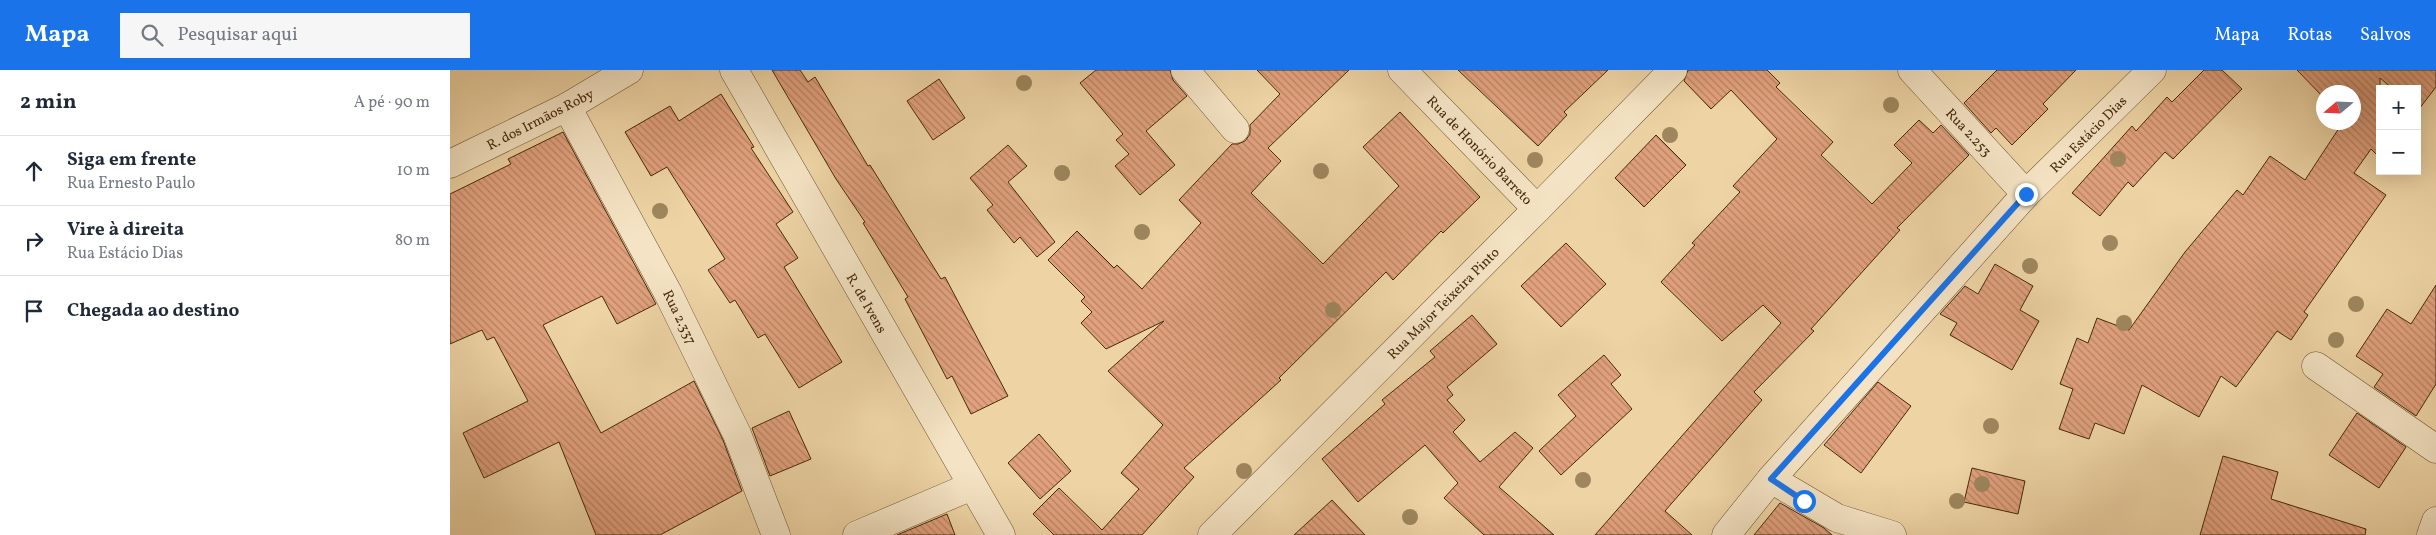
<!DOCTYPE html>
<html lang="pt">
<meta charset="utf-8">
<style>
:root{--surface:#fff;--page:#f6f6f7;--text:#1f2937;--muted:#747a83;--line:#e0e1e3;--accent:#1a73e8}
body{margin:0;font-family:Vollkorn,serif;background:var(--page);color:var(--text)}
.controls{position:absolute;right:15px;top:15px;display:grid;overflow:hidden;border-radius:0px;box-shadow:0 5px 20px #0002}
.controls button{width:45px;height:45px;display:grid;place-items:center;padding:0;border:0;border-bottom:1px solid var(--line);background:var(--surface);color:var(--text);font:25px sans-serif}
.compass{position:absolute;left:1866px;top:15px;width:45px;height:45px;border-radius:50%;background:var(--surface);box-shadow:0 5px 20px #0002;rotate:251deg}
.stop{position:absolute;width:15px;height:15px;margin:-11px;border:4px solid #1a73e8;border-radius:50%;background:#fff}
.stop.end{background:#1a73e8;border-color:#fff;box-shadow:0 1px 5px #0008}
.list{margin:0;padding:0;list-style:none}
h2{display:flex;justify-content:space-between;align-items:center;height:65px;margin:0;padding:0 20px;font-size:21px}
h2 small{font-size:16px;font-weight:400;color:var(--muted)}
.list li{display:grid;grid-template-columns:32px 1fr auto;gap:15px;align-items:center;box-sizing:border-box;height:70px;padding:0 20px;border-top:1px solid var(--line)}
.list b{display:block;font-size:19px;white-space:nowrap}
.list p{margin:0;font-size:16px;white-space:nowrap;color:var(--muted)}
.list em{font-size:16px;font-style:normal;color:var(--muted)}
.icon{flex:none;width:28px;height:28px;fill:none;stroke:currentColor;stroke-width:2;stroke-linecap:round;stroke-linejoin:round}
.map{position:relative;flex:none;width:1986px;height:465px;overflow:hidden}
header{display:flex;align-items:center;gap:30px;box-sizing:border-box;height:70px;padding:0 25px;background:var(--accent);color:#fff}
header strong{font-size:24px}
nav{display:flex;gap:28px;margin-inline-start:auto;font-size:18px}
.search{width:350px;height:45px;background:var(--page);display:flex;align-items:center;gap:12px;box-sizing:border-box;padding:0 18px;border-radius:0px;color:var(--muted);font-size:19px}
main{display:flex}
aside{flex:1;background:var(--surface)}
.map>svg:first-child{display:block}
.building{fill:url(#building-back-hatch);stroke:#452a0a}
.lines{fill:none;stroke-linecap:round;stroke-linejoin:round}
.minor-casing{stroke:#6f5431;stroke-width:29}
.minor{stroke:#f4e3c4;stroke-width:28}
.tree{fill:#9e865e}
.route{stroke:#1a73e8;stroke-width:6}
.labels{text-anchor:middle;stroke-width:4;stroke-linejoin:round;paint-order:stroke}
.street-label{font-size:14px;fill:#452a0a;stroke:#f4e3c4}
</style>
<header>
<strong>Mapa</strong>
<div class="search"><svg class="icon" aria-label="search" viewBox="0 0 24 24"><circle cx="10" cy="10" r="6"/><path d="M15 15l6 6"/></svg>Pesquisar aqui</div>
<nav><a>Mapa</a><a>Rotas</a><a>Salvos</a></nav>
</header>
<main>
<aside>
<h2>2 min<small>A pé · 90 m</small></h2>
<ul class="list">
<li><svg class="icon" aria-label="ahead" viewBox="0 0 24 24"><path d="M12 20V5M6 11l6-6 6 6"/></svg><div><b>Siga em frente</b><p>Rua Ernesto Paulo</p></div><em>10 m</em></li>
<li><svg class="icon" aria-label="right" viewBox="0 0 24 24"><path d="M7 20v-9h11M14 6l5 5-5 5"/></svg><div><b>Vire à direita</b><p>Rua Estácio Dias</p></div><em>80 m</em></li>
<li><svg class="icon" aria-label="arrive" viewBox="0 0 24 24"><path d="M6 21V4h12l-3 4 3 4H6"/></svg><div><b>Chegada ao destino</b></div></li>
</ul>
</aside>
<div class="map">
<svg width="1986" height="465" viewBox="0 0 1986 465">
<defs>
<pattern id="building-back-hatch" width="6" height="6" patternUnits="userSpaceOnUse" patternTransform="scale(1.25)"><rect width="6" height="6" fill="#e1a17e"/><path d="M-1 5l2 2M0 0l6 6M5-1l2 2" fill="none" stroke="#b88365"/></pattern>
</defs>
<rect width="100%" height="100%" fill="#eed4a5"/>
<filter id="stains"><feTurbulence type="fractalNoise" baseFrequency=".004" numOctaves="4"/><feColorMatrix values="0 0 0 0 .2 0 0 0 0 .09 0 0 0 0 .02 0 0 0 .5 -.17"/></filter>
<radialGradient id="worn" r=".72"><stop offset=".6" stop-color="#630" stop-opacity="0"/><stop offset="1" stop-color="#630" stop-opacity=".3"/></radialGradient>
<g class="building">
<path d="M322,0H350L358,12L365,7L418,96L420,95L491,209L495,207L558,326L521,344L502,306L497,309L455,229L458,227L413,153L415,152L386,109Z"/>
<path d="M646,0H720L723,10L737,26L696,61L725,95L690,125L665,96L679,84L666,70L673,64L630,13Z"/>
<path d="M807,0H899L818,78L831,91L801,123L873,194L949,116L913,77L950,42L1030,127L993,163L991,161L943,210L936,202L829,308L831,310L734,398L744,407L692,465H604L583,444L609,418L652,460L689,419L671,403L713,355L658,301L714,251L656,279L631,253L642,242L631,231L635,227L598,190L627,161L664,198L667,195L692,219L751,153L729,130L782,74H788L795,71L800,64V55L830,24Z"/>
<path d="M1008,0H1158L1114,42L1117,45L1088,76Z"/>
<path d="M1238,0H1317L1330,13L1326,17L1383,72L1371,85L1422,134L1462,93L1444,75L1469,50L1483,63L1491,55L1519,85L1447,158L1450,160L1361,259L1364,261L1304,322L1312,330L1215,441L1242,465H1145L1331,253L1313,235L1272,271L1211,212L1245,175L1242,173L1290,122L1283,116L1327,69L1281,20L1261,39L1234,11Z"/>
<path d="M1547,0H1626L1593,34L1598,39L1562,75L1546,58L1541,63L1514,33Z"/>
<path d="M1754,0H1772L1792,19L1723,89L1715,82L1683,117L1678,112L1650,146L1622,123L1682,56L1686,61L1717,27L1722,32Z"/>
<path d="M1847,0H1986V17L1969,39L1967,19H1943L1930,8V88L1921,79L1904,103L1936,125L1854,242L1858,245L1841,270L1827,261L1786,317L1771,306L1749,347L1692,315L1674,364L1645,353L1639,369L1609,359L1623,319L1610,314L1627,268L1638,273L1647,248L1679,260L1735,182L1787,120L1793,125L1820,86L1855,110L1893,52H1904V22H1874V28Z"/>
<path d="M489,9L515,48L483,70L457,31Z"/>
<path d="M271,24L304,77L301,78L343,142L326,154L348,188L334,197L392,292L349,318L315,264L308,268L285,230L280,233L258,200L275,189L217,97L201,106L175,62L220,36L229,51Z"/>
<path d="M113,62L206,234L167,254L152,226L93,255L151,363L244,311L273,370L292,421L210,465H146L109,372L34,408L13,363L78,331L44,267L37,270L32,260L0,274V124L61,94L58,89Z"/>
<path d="M1206,65L1236,95L1194,137L1165,108Z"/>
<path d="M558,75L577,96L558,112L605,172L587,187L570,167L564,173L537,140L543,135L520,108Z"/>
<path d="M1116,173L1156,214L1111,257L1071,216Z"/>
<path d="M1545,194L1583,216L1570,240L1589,251L1562,300L1500,265L1507,253L1490,244L1515,216L1528,224Z"/>
<path d="M1986,215V314L1966,346L1924,317L1933,304L1906,286L1937,239L1961,254Z"/>
<path d="M1022,245L1047,274L997,317L1003,325L997,330L1015,350L1003,362L1030,392L1065,362L1083,378L1049,417L1104,465H1034L994,428L1008,413L975,375L908,432L872,389L935,334L932,330L985,287L980,281Z"/>
<path d="M1154,285L1171,305L1161,314L1182,339L1111,405L1089,381L1126,346L1108,325Z"/>
<path d="M1428,312L1461,336L1411,403L1374,375Z"/>
<path d="M339,341L361,389L320,406L302,358Z"/>
<path d="M1907,343L1956,377L1929,418L1879,385Z"/>
<path d="M589,364L621,401L590,429L558,393Z"/>
<path d="M1773,386L1828,402L1821,429L1916,459L1915,465H1750Z"/>
<path d="M1522,398L1575,411L1568,444L1514,432Z"/>
<path d="M882,430L915,465H844Z"/>
<path d="M1330,433L1374,458L1382,465H1304Z"/>
<path d="M497,444L505,465H447Z"/>
</g>
<g class="lines">
<defs>
<g id="minor">
<path d="M284,0L551,465"/>
<path d="M735,0L785,59"/>
<path d="M952,0L1087,139"/>
<path d="M1462,0L1576,124"/>
<path d="M117,37L218,223L287,364L326,465"/>
<path d="M0,94L117,37L179,0"/>
<path d="M1866,296L1986,379"/>
<path d="M1321,409L1387,448L1442,465"/>
<path d="M407,465L522,416"/>
<path d="M762,465L1087,139L1223,0"/>
<path d="M1276,465L1321,409L1576,124L1702,0"/>
<path d="M1981,465L1986,451"/>
</g>
</defs>
<use href="#minor" class="minor-casing"/>
<use href="#minor" class="minor"/>
</g>
<g class="tree">
<circle cx="574" cy="13" r="8"/>
<circle cx="1441" cy="35" r="8"/>
<circle cx="1220" cy="65" r="8"/>
<circle cx="1668" cy="89" r="8"/>
<circle cx="1085" cy="90" r="8"/>
<circle cx="871" cy="101" r="8"/>
<circle cx="612" cy="103" r="8"/>
<circle cx="210" cy="141" r="8"/>
<circle cx="692" cy="162" r="8"/>
<circle cx="1660" cy="173" r="8"/>
<circle cx="1580" cy="196" r="8"/>
<circle cx="1906" cy="234" r="8"/>
<circle cx="883" cy="240" r="8"/>
<circle cx="1674" cy="253" r="8"/>
<circle cx="1886" cy="270" r="8"/>
<circle cx="1541" cy="356" r="8"/>
<circle cx="794" cy="401" r="8"/>
<circle cx="1133" cy="410" r="8"/>
<circle cx="1532" cy="414" r="8"/>
<circle cx="1507" cy="431" r="8"/>
<circle cx="960" cy="447" r="8"/>
</g>
<g class="lines">
<path class="route" d="M1354,431L1321,409L1576,124"/>
</g>
<g class="labels">
<g class="street-label">
<text transform="translate(90 49) rotate(-27)" y="5">R. dos Irmãos Roby</text>
<text transform="translate(1519 62) rotate(47)" y="5">Rua 2.253</text>
<text transform="translate(1638 64) rotate(-45)" y="5">Rua Estácio Dias</text>
<text transform="translate(1030 80) rotate(46)" y="5">Rua de Honório Barreto</text>
<text transform="translate(417 233) rotate(60)" y="5">R. de Ivens</text>
<text transform="translate(993 233) rotate(-45)" y="5">Rua Major Teixeira Pinto</text>
<text transform="translate(230 247) rotate(64)" y="5">Rua 2.337</text>
</g>
</g>
<rect width="100%" height="100%" filter="url(#stains)"/>
<rect width="100%" height="100%" fill="url(#worn)"/>
</svg>
<div class="controls">
<button>+</button>
<button>−</button>
</div>
<svg class="compass" viewBox="-18 -18 36 36"><path d="M0-13l5 13h-10z" fill="#e53935"/><path d="M0 13l5-13h-10z" fill="#747a83"/></svg>
<div class="stop" style="left:1354px;top:431px"></div>
<div class="stop end" style="left:1576px;top:124px"></div>
</div>
</main>
